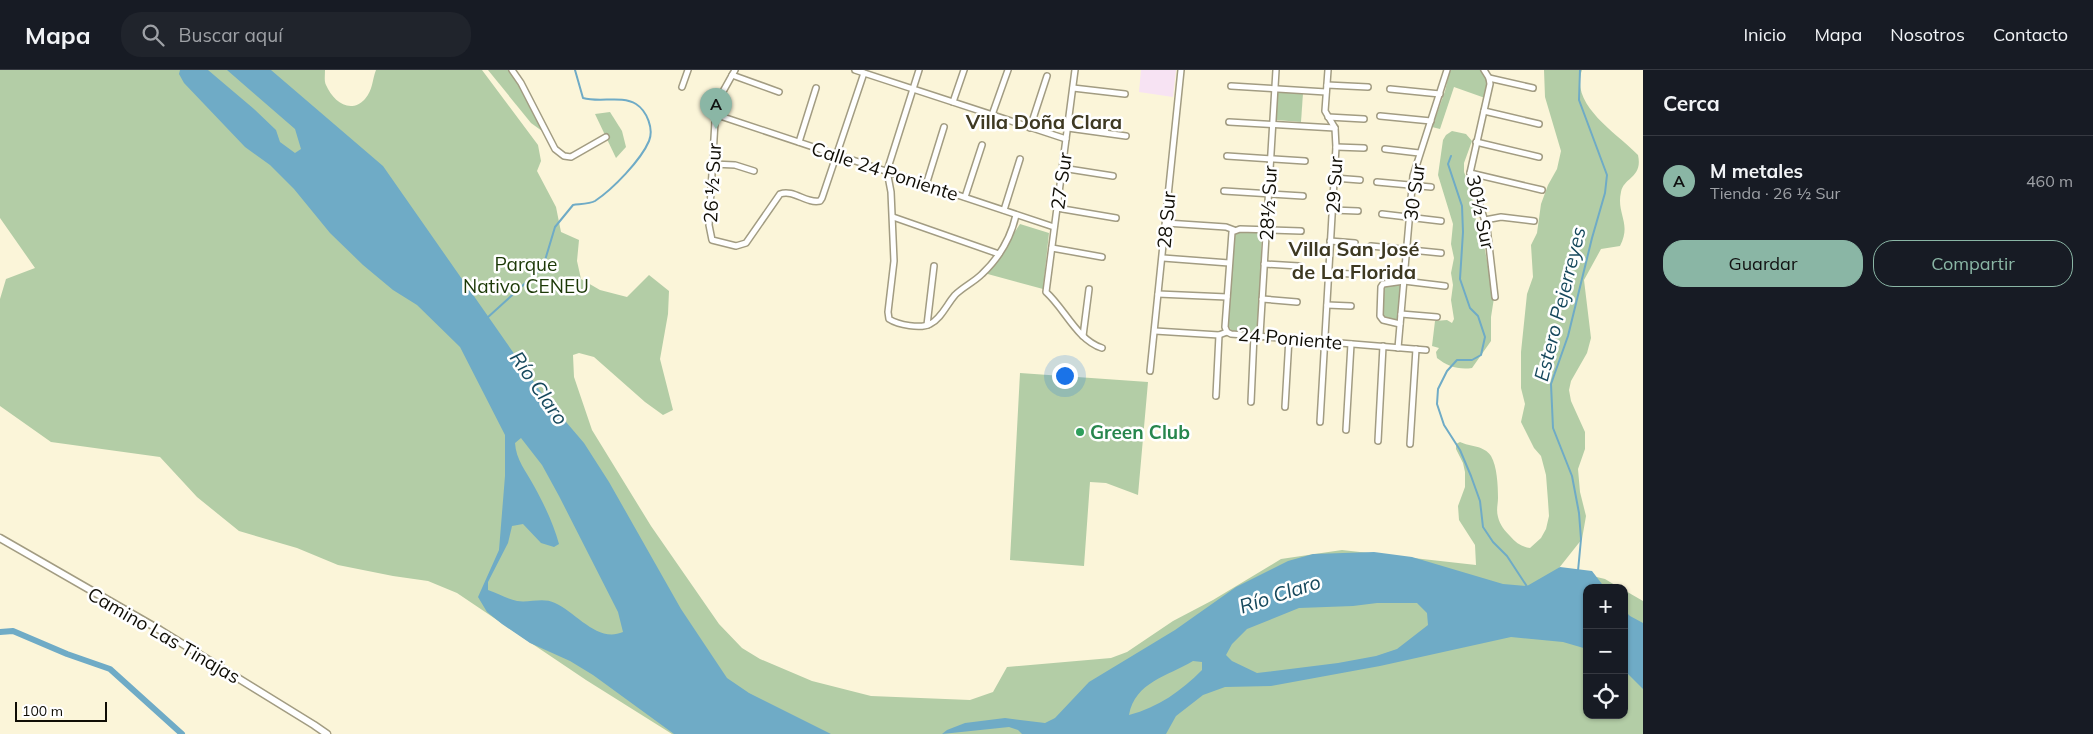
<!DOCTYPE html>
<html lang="es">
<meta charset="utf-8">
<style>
:root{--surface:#171b24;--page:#20242c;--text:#f1f3f6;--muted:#9ea1a6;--line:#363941;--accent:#8ab6a5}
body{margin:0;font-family:Mulish,sans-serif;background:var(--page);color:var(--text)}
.controls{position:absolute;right:15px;bottom:15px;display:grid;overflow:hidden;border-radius:10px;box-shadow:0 1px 4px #0004}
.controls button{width:45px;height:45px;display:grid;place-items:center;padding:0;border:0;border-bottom:1px solid var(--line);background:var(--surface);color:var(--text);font:25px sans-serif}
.scale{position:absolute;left:15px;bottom:12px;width:92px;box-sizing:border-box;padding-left:5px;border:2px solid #0f0d05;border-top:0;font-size:14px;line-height:18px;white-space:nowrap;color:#0f0d05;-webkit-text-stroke:4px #fff;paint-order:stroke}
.you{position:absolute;left:1064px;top:305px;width:18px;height:18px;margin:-12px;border:4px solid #fff;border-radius:50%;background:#1a73e8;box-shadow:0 0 0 8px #1a73e833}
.badge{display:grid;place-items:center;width:32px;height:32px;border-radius:50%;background:var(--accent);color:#111;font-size:16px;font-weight:700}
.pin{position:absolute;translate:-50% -41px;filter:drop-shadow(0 1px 2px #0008)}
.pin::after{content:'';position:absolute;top:26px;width:18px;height:15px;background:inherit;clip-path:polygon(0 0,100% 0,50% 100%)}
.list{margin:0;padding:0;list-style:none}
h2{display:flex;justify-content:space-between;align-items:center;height:65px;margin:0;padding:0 20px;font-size:21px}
h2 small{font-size:16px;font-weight:400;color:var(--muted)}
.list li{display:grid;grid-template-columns:32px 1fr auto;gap:15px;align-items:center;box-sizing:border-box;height:90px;padding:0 20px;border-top:1px solid var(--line)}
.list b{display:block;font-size:19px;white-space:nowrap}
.list p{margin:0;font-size:16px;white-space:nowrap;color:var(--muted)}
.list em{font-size:16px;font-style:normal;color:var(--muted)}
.actions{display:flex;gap:10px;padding:15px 20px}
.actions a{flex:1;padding:11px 0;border:1px solid var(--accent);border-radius:20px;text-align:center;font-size:18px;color:var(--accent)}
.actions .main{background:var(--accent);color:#111}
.icon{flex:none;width:28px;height:28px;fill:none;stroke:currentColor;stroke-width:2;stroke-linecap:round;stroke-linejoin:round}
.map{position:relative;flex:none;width:1643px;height:664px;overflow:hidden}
header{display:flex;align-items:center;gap:30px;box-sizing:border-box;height:70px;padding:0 25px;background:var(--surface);border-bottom:1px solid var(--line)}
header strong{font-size:24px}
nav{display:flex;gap:28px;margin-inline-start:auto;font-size:18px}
.search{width:350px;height:45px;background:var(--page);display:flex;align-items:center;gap:12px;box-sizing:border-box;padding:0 18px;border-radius:20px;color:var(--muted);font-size:19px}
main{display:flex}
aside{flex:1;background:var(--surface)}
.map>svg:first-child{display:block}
.industrial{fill:#f7e3f3}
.green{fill:#b3cda6}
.water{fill:#6fabc6;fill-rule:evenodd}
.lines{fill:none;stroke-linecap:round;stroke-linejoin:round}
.stream{stroke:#6fabc6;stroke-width:2}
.canal{stroke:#6fabc6;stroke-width:6}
.minor-casing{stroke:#a29c82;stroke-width:8}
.tertiary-casing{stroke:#a29c82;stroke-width:9}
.minor{stroke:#fff;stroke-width:5}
.tertiary{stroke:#fff;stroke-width:6}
.leisure-dot{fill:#2e9e5b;stroke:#fff;stroke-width:2}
.labels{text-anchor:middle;stroke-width:5;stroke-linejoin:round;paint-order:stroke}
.street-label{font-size:19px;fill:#0f0d05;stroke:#fff}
.park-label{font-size:19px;fill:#1c3907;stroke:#fff}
.leisure-label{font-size:19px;font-weight:bold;fill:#27864d;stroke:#fff;text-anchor:start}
.neighbourhood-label{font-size:20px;font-weight:bold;fill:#3e3922;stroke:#fff}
.water-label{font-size:20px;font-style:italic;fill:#17495d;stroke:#fff}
</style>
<header>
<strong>Mapa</strong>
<div class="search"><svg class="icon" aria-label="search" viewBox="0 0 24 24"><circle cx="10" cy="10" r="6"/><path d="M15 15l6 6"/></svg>Buscar aquí</div>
<nav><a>Inicio</a><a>Mapa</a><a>Nosotros</a><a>Contacto</a></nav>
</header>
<main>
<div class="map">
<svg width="1643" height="664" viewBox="0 0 1643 664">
<rect width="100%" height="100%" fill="#fbf5d9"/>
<path class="industrial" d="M1141,0H1176L1173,27L1139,22Z"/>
<g class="green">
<path d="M0,0H325C325,5 324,11 326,15C333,31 350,45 365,29C373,20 372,10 376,0H482L538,75L541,91L537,101L556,137L561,162L579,170L577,191L581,209L600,220L627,227L649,205L669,221L668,244L660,289L673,340L663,345L645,332L594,287L579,283L573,285L574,307L592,360L651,456L719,554L742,578L760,589L812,611L871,626L970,630L993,622L1007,597L1111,588L1127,582L1173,551L1213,530L1281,489L1342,480L1476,495L1475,475L1459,450L1458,436L1465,417V402L1463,393L1456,379V374L1460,372C1470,377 1484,375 1491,386C1497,396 1498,415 1498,428C1498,434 1496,440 1498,447C1500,455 1505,461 1510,466C1516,473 1522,477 1530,478L1541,468L1546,459L1549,446L1548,431L1546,405L1541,386L1534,378L1521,352L1525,334L1521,318V282L1527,224L1533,207L1531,175L1537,163L1541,134L1548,115L1557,99L1561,81L1545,27L1544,0H1582C1569,35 1618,64 1638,85C1643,108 1624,107 1621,122C1616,144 1632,153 1620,176L1601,179L1584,210L1591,268L1587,283L1571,311L1569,320L1571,331L1585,362V379L1578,399L1580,422L1586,446L1582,469L1559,498L1605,509L1620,518H1587V645H1624V520L1643,531V664H672L586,610L457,523L428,511L393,506L338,495L297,478L239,461L197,427L160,387L51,372L0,336V229L6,209L35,198L0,148Z"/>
<path d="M488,0H510L520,16L542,61L531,53Z"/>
<path d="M1450,0H1481L1488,13L1485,28L1454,17L1440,59L1432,57L1445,21Z"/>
<path d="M1278,22L1303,23L1301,52L1276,50Z"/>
<path d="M610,42L622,61L626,77L616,88L595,44Z"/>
<path d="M1452,61L1466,64L1472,71L1464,93V102L1471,120L1477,157L1485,180L1494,228L1491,247V271L1472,298C1458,300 1447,296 1437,288L1436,282L1439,278L1432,276L1435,251L1447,250L1452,253L1454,249L1451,230L1453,215L1451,203L1454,188L1451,174L1453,154L1438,105L1443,70L1446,65Z"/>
<path d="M1020,154L1049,163L1043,219L984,203L1003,180Z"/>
<path d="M1238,161H1258L1262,165L1258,258L1253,262L1232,261L1228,256L1233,166Z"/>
<path d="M1402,213L1399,250L1383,248L1381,243L1383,218L1388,214Z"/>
<path d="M1020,303L1148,312L1138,425L1106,413L1090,412L1084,496L1010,490Z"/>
</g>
<g class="water">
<path d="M180,0H208L254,39L276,60L280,72L295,83L301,79L295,59L227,0H271L383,96L543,325L584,373L609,412L681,539L727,608L749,623L831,664H674L593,605L570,591L530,573L502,554L487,542L478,527L499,480L505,406V365L460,277L417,235L393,220L363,195L330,163L294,119L270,95L245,77L184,13L179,4ZM521,368L542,395L559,426L618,542L623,562C597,573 577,543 555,533C543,527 530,533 517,531C507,529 497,523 488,520V512L508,473L512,456L523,454L541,473L554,477L559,474C554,455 544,434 534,416C526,401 516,390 515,373Z"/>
<path d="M1374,482L1412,487L1503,514L1527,516L1560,497L1592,501L1605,518H1587V579L1563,572L1511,567L1380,596L1271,616L1225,617L1203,625L1176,646L1166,664H1022L1018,660L1009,657L942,664L947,660L965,653L1005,648L1045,653L1055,648L1089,612L1175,560L1236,517L1288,491L1313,484ZM1377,533H1417L1427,543L1428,555L1397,579L1376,586L1338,593L1257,603L1232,591L1226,585L1232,574L1247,559L1299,538L1353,536ZM1193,591L1202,592V600C1181,621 1159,637 1129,645C1135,612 1168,606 1193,591Z"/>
<path d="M1624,540L1630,546L1643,553V619L1624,600Z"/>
</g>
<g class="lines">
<g class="stream">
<path d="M1451,86L1448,94L1462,136L1463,162L1460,209L1470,238L1478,246L1485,267L1481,285L1472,290H1457L1447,301L1438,319L1437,334L1444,355L1460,380L1471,406L1480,431L1483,457L1493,472L1507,486L1528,518"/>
<path d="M487,248L543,197L555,157L573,135C580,134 590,134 595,131C613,119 641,90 649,71C654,59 647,41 636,34C621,25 600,33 583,28L575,0"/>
<path d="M1578,501L1581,469L1579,443L1572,406L1553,358L1551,314L1568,266L1592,168L1605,123L1607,105L1579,30L1580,0"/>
</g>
<path class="canal" d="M0,562L13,561L67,584L110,599L182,664"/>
<defs>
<g id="minor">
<path d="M512,0L521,13L555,79L564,86L571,87L606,67"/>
<path d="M735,0L716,34L709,155L712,170L736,176L746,173L780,124C794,119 806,134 820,131L822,128L864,3"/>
<path d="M855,0L1066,69"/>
<path d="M919,0L887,101L891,122L894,191L888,242L889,249C898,255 921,259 930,254C941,249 947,234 955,225C963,217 974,212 982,204C999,188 1011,167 1016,145"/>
<path d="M1075,0L1046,222C1065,239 1077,270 1102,278"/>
<path d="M1484,0L1489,8L1490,14L1470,103L1487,158L1495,227"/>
<path d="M732,5L779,22"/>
<path d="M1489,8L1533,18"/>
<path d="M1327,15L1368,17"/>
<path d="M1231,16L1326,22"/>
<path d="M682,17L688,0"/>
<path d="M1073,18L1125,24"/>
<path d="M1390,19L1440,24"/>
<path d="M953,32L964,0"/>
<path d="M1484,41L1539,54"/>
<path d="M716,43L720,46L1054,157"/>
<path d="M992,45L1008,0"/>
<path d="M1380,46L1431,51"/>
<path d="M1328,47L1364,49"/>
<path d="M1229,52L1335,58"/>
<path d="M1030,58L1047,6"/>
<path d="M1068,58L1126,66"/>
<path d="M799,72L816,18"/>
<path d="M1476,72L1539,87"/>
<path d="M1336,77L1364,78"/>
<path d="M1385,79L1419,83"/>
<path d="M1227,86L1305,91"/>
<path d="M713,94L735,95L754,101"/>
<path d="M1062,98L1113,106"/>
<path d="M1470,103L1542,120"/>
<path d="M1334,108L1360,110"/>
<path d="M1377,112L1431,117"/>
<path d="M926,115L944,57"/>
<path d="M1224,121L1303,126"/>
<path d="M965,127L982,75"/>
<path d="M1057,138L1116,148"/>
<path d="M1004,140L1020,89"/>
<path d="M1332,140L1358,141"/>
<path d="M1382,144L1441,151"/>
<path d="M893,147L999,184"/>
<path d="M1485,150L1501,147L1534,151"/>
<path d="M1166,153L1226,157L1234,160"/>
<path d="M1330,171L1355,173"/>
<path d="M1371,176L1441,183"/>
<path d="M1052,178L1102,187"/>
<path d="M1163,188L1229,193"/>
<path d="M1264,194L1299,196"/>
<path d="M1329,203L1353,204"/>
<path d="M1158,224L1227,227"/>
<path d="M1262,229L1297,232"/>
<path d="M1327,235L1351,236"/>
<path d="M1401,244L1437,247"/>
<path d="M1400,254L1383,250L1380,246L1381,217L1383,214L1404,211L1445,216"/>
<path d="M927,255L934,196"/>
<path d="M1155,261L1219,265L1227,262L1231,264L1426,280"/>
<path d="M1227,262L1225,257L1232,162L1240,159L1301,161"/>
<path d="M1260,265L1276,0"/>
<path d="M1083,266L1089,219"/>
<path d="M1398,278L1413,106L1447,0"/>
<path d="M1150,301L1181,0"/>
<path d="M1216,326L1219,265"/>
<path d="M1251,332L1254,265"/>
<path d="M1285,337L1289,268"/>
<path d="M1320,352L1336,77L1335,58L1325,41L1328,0"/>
<path d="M1346,360L1351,274"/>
<path d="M1378,371L1383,276"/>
<path d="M1410,374L1416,279"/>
</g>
<path id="tertiary" d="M0,468L160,560L314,655L327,664"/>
</defs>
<use href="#minor" class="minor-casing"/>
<use href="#tertiary" class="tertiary-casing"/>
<use href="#minor" class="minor"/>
<use href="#tertiary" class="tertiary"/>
</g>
<circle class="leisure-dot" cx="1080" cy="362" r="5"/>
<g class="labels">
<g class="street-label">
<text transform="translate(885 101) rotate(18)" y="7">Calle 24 Poniente</text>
<text transform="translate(1061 111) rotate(-82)" y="7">27 Sur</text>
<text transform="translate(712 113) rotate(-87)" y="7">26 ½ Sur</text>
<text transform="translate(1334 115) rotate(-87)" y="7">29 Sur</text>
<text transform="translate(1414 122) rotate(-82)" y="7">30 Sur</text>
<text transform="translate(1268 133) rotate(-87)" y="7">28½ Sur</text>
<text transform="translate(1481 142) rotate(78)" y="7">30½ Sur</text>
<text transform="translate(1166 150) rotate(-85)" y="7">28 Sur</text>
<text transform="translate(1290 268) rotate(5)" y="7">24 Poniente</text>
<text transform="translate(164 565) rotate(30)" y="7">Camino Las Tinajas</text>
</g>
<g class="park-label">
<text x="526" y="201">Parque<tspan x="526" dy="22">Nativo CENEU</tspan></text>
</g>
<g class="leisure-label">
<text x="1090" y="369">Green Club</text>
</g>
<g class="neighbourhood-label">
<text x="1044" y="59">Villa Doña Clara</text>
<text x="1354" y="186">Villa San José<tspan x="1354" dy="23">de La Florida</tspan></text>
</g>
<g class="water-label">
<text transform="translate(1560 234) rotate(-76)" y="7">Estero Pejerreyes</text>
<text transform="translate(539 318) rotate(55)" y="7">Río Claro</text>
<text transform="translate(1280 524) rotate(-18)" y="7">Río Claro</text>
</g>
</g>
</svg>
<div class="controls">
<button>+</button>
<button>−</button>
<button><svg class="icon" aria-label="locate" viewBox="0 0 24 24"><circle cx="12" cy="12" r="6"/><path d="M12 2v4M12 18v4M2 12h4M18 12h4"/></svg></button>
</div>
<div class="scale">100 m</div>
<div class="you"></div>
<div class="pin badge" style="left:716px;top:59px">A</div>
</div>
<aside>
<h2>Cerca<small></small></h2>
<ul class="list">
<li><span class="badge">A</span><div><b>M metales</b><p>Tienda · 26 ½ Sur</p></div><em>460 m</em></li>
</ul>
<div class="actions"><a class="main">Guardar</a><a>Compartir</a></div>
</aside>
</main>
